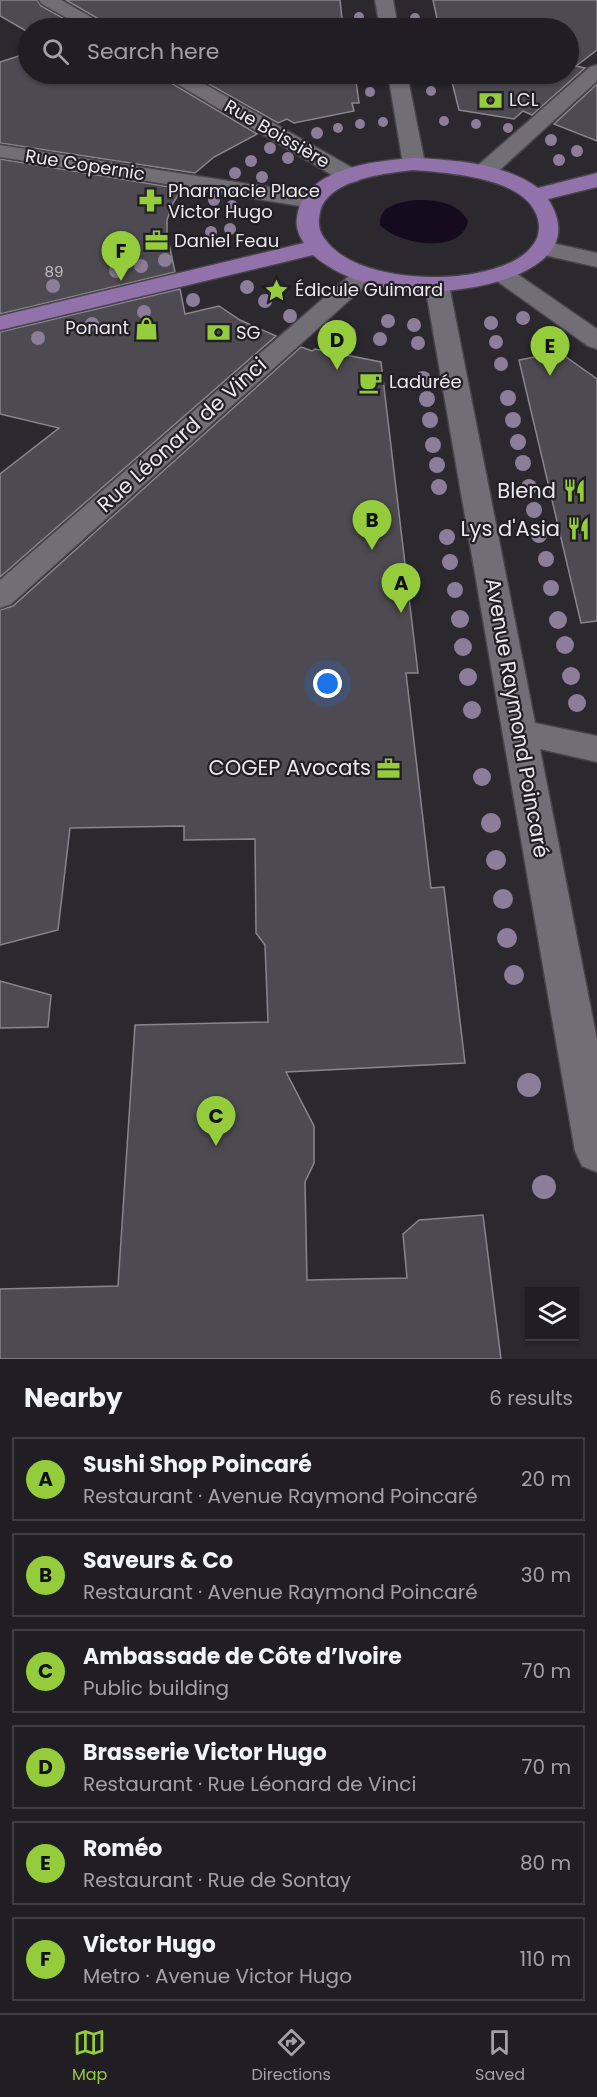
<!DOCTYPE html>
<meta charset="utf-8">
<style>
:root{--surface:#201e22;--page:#2d2b2f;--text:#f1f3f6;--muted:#a2a2a5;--line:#3d3c40;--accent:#94cc3c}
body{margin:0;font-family:Poppins,sans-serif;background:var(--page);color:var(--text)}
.controls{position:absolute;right:18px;bottom:18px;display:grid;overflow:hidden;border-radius:0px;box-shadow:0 2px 4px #0004}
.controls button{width:54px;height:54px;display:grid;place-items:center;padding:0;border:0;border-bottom:2px solid var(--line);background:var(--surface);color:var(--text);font:30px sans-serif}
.you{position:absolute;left:328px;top:684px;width:21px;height:21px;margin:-15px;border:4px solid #fff;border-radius:50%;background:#1a73e8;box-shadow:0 0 0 9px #1a73e833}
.badge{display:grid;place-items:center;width:39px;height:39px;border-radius:50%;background:var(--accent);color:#111;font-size:20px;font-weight:700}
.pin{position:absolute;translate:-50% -50px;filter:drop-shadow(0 2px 3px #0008)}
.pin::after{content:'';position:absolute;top:32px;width:21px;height:18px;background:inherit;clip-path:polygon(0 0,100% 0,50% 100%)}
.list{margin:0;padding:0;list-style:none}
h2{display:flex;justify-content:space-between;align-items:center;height:78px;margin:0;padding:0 24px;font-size:26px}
h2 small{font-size:20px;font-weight:400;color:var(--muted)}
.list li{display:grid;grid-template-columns:39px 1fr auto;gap:18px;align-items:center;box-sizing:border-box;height:84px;margin:0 12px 12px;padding:0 12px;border:2px solid var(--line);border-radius:0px}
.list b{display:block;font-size:22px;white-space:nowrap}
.list p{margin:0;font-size:20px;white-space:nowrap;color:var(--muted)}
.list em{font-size:20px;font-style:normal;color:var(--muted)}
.icon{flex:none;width:33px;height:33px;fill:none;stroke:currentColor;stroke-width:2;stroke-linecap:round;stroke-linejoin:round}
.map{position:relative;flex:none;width:597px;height:1359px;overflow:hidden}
.search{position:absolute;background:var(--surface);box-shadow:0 2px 4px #0004;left:18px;right:18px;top:18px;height:66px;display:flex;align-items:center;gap:15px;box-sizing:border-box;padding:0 21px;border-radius:33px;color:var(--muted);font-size:22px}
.sheet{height:654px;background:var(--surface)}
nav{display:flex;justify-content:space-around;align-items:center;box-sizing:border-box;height:84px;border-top:2px solid var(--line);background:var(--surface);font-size:16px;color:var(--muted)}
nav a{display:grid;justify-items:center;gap:3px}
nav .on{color:var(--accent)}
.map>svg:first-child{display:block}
.water{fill:#160b1e}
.building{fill:#4e4a51;stroke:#89858d;stroke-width:1.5}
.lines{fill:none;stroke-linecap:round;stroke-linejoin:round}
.minor-casing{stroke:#48454a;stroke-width:3}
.major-casing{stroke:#48454a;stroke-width:3}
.minor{fill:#726e75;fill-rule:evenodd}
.major{fill:#9272ab;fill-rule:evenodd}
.tree{fill:#8c7d9a}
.labels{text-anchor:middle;stroke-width:4.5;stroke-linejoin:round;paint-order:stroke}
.far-number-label{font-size:15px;fill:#c4c1c6}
.far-poi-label{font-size:18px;fill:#ebe9ed;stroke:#211e24;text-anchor:start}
.far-street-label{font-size:18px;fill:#ebe9ed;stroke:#211e24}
.street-label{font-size:21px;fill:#ebe9ed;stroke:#211e24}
.poi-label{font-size:21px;fill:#ebe9ed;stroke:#211e24;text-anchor:end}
</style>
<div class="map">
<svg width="597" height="1359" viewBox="0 0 597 1359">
<rect width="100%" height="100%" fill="#2b282e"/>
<path class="water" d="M417,200C437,200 457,202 468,221C462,255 398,245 380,225C378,205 401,202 417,200Z"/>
<g class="building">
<path d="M0,0H37L41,6L81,28H28V32L0,16Z"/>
<path d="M66,0H340L343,28H108L104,22Z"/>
<path d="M433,0H597V50L576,66L585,68L532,115L523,111L514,119L459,110L450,74H568V28H439Z"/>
<path d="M28,53V74H162L166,80L257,134L214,157L195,173L0,143V62Z"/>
<path d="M191,74H355L359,103H352L354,111L294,123L287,119L278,123Z"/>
<path d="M597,84V141L554,124Z"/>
<path d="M0,159L182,189L173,203L167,220V234L175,272L0,314Z"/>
<path d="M180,289L185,314L219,306L240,320L276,336L0,577V474L59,428L0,414V332Z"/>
<path d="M301,347L312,351L315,349L381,362L418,673H406L431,888L444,887L465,1063L286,1072L314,1126V1163L305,1182L307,1280L407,1278L403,1234L419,1220L483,1215L501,1359H0V1289L118,1286L135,1025L268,1022L265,945L256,933L255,839L184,840V826L70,828L58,930L0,945V610L13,606Z"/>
<path d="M559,352L597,379V621L581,623L519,360Z"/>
<path d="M0,981L51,995L48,1027L0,1028Z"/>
</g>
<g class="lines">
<defs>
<g id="minor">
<path d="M39,0H61L103,24L106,28H85L42,4Z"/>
<path d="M375,0H393L398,28H380Z"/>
<path d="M597,65V81L492,177L484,178L476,177L473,172L476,167L590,67Z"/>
<path d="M164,74H187L358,171L361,176L358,181L350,183L342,181L167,78Z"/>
<path d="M388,74H407L425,164L422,169L414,170L406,169L403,164Z"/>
<path d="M0,145L312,194L320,196L323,201L320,206L312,208L0,157Z"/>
<path d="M543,241L597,253V267L535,253L531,248L535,243Z"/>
<path d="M365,267L373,269L377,274L373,279L11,604L0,608V580L357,269Z"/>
<path d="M502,267L510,269L597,329V349L588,346L494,279L490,274L494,269Z"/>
<path d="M437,278L446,280L449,285L535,723L597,736V762L540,749L597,1040V1172L582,1166L575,1151L425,285L428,280Z"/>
</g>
<path id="major" d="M414,158C455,160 504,163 538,188L597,173V187L548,199C597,275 458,296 411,291C377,288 339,278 313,255L0,330V316L304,243C297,233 295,224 298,212C309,167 376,161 414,158ZM414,170C449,173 527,177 538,219C540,228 539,238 533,245C521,262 496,269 477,273C435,282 351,278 324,238C318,230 318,221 320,212C328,179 386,173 414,170Z"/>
</defs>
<use href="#minor" class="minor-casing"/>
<use href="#major" class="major-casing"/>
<use href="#minor" class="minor"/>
<use href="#major" class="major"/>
</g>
<g class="tree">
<circle cx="359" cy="17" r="5"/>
<circle cx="415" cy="18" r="5"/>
<circle cx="431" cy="91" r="5"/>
<circle cx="370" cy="92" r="5"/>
<circle cx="444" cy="121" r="5"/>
<circle cx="383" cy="122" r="5"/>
<circle cx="360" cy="124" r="5"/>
<circle cx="476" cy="124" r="5"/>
<circle cx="338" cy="128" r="5"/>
<circle cx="508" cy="128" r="5"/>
<circle cx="317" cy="133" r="6"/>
<circle cx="551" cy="140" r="6"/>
<circle cx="270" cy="148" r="6"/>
<circle cx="577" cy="151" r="6"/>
<circle cx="288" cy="158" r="6"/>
<circle cx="559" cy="160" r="6"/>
<circle cx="251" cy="161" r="6"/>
<circle cx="235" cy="173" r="6"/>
<circle cx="262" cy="177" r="6"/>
<circle cx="214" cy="200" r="6"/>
<circle cx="232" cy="206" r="6"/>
<circle cx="230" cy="229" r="6"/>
<circle cx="211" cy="232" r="6"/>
<circle cx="165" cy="260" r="7"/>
<circle cx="141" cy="266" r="7"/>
<circle cx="116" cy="271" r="7"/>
<circle cx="53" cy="286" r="7"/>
<circle cx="247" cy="287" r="7"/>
<circle cx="193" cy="300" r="7"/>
<circle cx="265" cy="301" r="7"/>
<circle cx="144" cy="312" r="7"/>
<circle cx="290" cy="316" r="7"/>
<circle cx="523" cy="318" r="7"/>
<circle cx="388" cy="321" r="7"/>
<circle cx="491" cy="323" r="7"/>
<circle cx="92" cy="324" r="7"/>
<circle cx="414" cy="325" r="7"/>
<circle cx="349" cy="333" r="7"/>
<circle cx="545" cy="335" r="7"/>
<circle cx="38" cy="338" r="7"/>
<circle cx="380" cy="339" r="7"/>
<circle cx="496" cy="342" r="7"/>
<circle cx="418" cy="343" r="7"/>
<circle cx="501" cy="364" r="7"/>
<circle cx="423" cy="379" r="8"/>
<circle cx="508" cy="398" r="8"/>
<circle cx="427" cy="399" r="8"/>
<circle cx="430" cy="420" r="8"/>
<circle cx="513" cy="420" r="8"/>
<circle cx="518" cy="442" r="8"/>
<circle cx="433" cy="445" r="8"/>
<circle cx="523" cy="463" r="8"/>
<circle cx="437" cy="465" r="8"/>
<circle cx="439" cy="487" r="8"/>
<circle cx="529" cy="487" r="8"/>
<circle cx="534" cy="510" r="8"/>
<circle cx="539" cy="535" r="8"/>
<circle cx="447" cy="537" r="8"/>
<circle cx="546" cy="559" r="8"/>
<circle cx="450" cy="562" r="8"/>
<circle cx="551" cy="588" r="8"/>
<circle cx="455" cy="590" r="8"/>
<circle cx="460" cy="619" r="9"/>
<circle cx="558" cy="620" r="9"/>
<circle cx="565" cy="645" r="9"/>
<circle cx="463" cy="647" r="9"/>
<circle cx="571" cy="676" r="9"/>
<circle cx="468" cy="677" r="9"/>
<circle cx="577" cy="703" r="9"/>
<circle cx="472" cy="710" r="9"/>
<circle cx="482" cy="777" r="9"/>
<circle cx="491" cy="823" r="10"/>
<circle cx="496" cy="860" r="10"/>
<circle cx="503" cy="899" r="10"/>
<circle cx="507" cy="938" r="10"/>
<circle cx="514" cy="975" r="10"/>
<circle cx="529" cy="1085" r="12"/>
<circle cx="544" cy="1187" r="12"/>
</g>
<defs>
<symbol id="bank-bare" viewBox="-9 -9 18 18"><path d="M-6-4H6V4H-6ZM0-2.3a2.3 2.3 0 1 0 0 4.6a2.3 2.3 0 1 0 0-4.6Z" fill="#94cc3c" stroke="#211e24" stroke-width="2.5" paint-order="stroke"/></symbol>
<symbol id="pharmacy-bare" viewBox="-9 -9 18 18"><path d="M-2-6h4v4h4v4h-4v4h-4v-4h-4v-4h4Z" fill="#94cc3c" stroke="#211e24" stroke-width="2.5" paint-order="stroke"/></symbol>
<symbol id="office-bare" viewBox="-9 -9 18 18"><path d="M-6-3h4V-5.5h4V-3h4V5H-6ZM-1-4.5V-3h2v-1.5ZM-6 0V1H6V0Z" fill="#94cc3c" stroke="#211e24" stroke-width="2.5" paint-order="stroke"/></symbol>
<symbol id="sight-bare" viewBox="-9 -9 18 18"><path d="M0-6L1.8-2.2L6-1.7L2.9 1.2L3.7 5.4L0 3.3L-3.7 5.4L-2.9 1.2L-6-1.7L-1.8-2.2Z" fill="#94cc3c" stroke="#211e24" stroke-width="2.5" paint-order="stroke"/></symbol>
<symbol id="shop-bare" viewBox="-9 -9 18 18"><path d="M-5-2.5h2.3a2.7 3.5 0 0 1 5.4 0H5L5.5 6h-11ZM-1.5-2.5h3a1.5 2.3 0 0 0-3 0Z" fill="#94cc3c" stroke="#211e24" stroke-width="2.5" paint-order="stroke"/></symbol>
<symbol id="cafe-bare" viewBox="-9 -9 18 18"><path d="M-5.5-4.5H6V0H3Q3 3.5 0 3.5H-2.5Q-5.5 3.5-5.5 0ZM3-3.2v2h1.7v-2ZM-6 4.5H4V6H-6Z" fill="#94cc3c" stroke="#211e24" stroke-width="2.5" paint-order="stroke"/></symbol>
<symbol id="restaurant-bare" viewBox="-9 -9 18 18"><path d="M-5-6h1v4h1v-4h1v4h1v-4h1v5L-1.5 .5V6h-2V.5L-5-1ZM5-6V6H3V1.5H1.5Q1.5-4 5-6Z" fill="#94cc3c" stroke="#211e24" stroke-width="2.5" paint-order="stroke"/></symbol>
</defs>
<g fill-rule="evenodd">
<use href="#bank-bare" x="474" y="84" width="33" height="33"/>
<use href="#pharmacy-bare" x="134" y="184" width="33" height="33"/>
<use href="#office-bare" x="140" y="224" width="33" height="33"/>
<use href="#sight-bare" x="260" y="274" width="33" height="33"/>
<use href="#shop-bare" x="130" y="312" width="33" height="33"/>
<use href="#bank-bare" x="202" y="316" width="33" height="33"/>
<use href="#cafe-bare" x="354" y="366" width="33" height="33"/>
<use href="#restaurant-bare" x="558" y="474" width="33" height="33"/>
<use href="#restaurant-bare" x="562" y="512" width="33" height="33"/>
<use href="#office-bare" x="372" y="752" width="33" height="33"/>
</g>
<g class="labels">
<g class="far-number-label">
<text x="54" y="277">89</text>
</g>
<g class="far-poi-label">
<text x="509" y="106">LCL</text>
<text x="168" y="197">Pharmacie Place<tspan x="168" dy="21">Victor Hugo</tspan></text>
<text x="174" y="247">Daniel Feau</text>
<text x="295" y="296">Édicule Guimard</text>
<text x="129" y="334" text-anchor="end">Ponant</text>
<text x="236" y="339">SG</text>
<text x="389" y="388">Ladurée</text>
</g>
<g class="far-street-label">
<text transform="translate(277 134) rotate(30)" y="6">Rue Boissière</text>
<text transform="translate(85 165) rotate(9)" y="6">Rue Copernic</text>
</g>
<g class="street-label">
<text transform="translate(182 435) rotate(-42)" y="7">Rue Léonard de Vinci</text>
<text transform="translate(517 718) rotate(80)" y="7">Avenue Raymond Poincaré</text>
</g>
<g class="poi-label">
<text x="556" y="498">Blend</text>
<text x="560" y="536">Lys d'Asia</text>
<text x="371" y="775">COGEP Avocats</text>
</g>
</g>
</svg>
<div class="controls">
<button><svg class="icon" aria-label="layers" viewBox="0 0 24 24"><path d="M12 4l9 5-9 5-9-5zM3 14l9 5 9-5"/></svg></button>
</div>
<div class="you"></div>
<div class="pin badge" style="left:401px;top:613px">A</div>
<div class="pin badge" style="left:372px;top:550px">B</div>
<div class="pin badge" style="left:216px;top:1146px">C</div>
<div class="pin badge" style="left:337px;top:370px">D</div>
<div class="pin badge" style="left:550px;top:376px">E</div>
<div class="pin badge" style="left:121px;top:281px">F</div>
<div class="search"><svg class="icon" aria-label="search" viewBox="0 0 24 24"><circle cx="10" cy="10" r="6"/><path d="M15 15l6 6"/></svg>Search here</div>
</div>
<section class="sheet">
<h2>Nearby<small>6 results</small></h2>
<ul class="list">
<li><span class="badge">A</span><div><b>Sushi Shop Poincaré</b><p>Restaurant · Avenue Raymond Poincaré</p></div><em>20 m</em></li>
<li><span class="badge">B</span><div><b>Saveurs &amp; Co</b><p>Restaurant · Avenue Raymond Poincaré</p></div><em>30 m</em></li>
<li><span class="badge">C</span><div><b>Ambassade de Côte d’Ivoire</b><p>Public building</p></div><em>70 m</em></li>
<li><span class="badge">D</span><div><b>Brasserie Victor Hugo</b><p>Restaurant · Rue Léonard de Vinci</p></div><em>70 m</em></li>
<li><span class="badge">E</span><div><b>Roméo</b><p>Restaurant · Rue de Sontay</p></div><em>80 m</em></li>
<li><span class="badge">F</span><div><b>Victor Hugo</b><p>Metro · Avenue Victor Hugo</p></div><em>110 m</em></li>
</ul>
</section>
<nav>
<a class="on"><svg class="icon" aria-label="map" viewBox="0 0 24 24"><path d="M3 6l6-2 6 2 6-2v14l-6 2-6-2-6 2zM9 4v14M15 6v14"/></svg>Map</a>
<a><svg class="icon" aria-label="directions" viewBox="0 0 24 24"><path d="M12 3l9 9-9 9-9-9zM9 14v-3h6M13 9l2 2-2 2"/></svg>Directions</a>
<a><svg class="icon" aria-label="saved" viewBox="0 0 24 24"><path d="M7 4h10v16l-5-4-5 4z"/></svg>Saved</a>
</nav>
